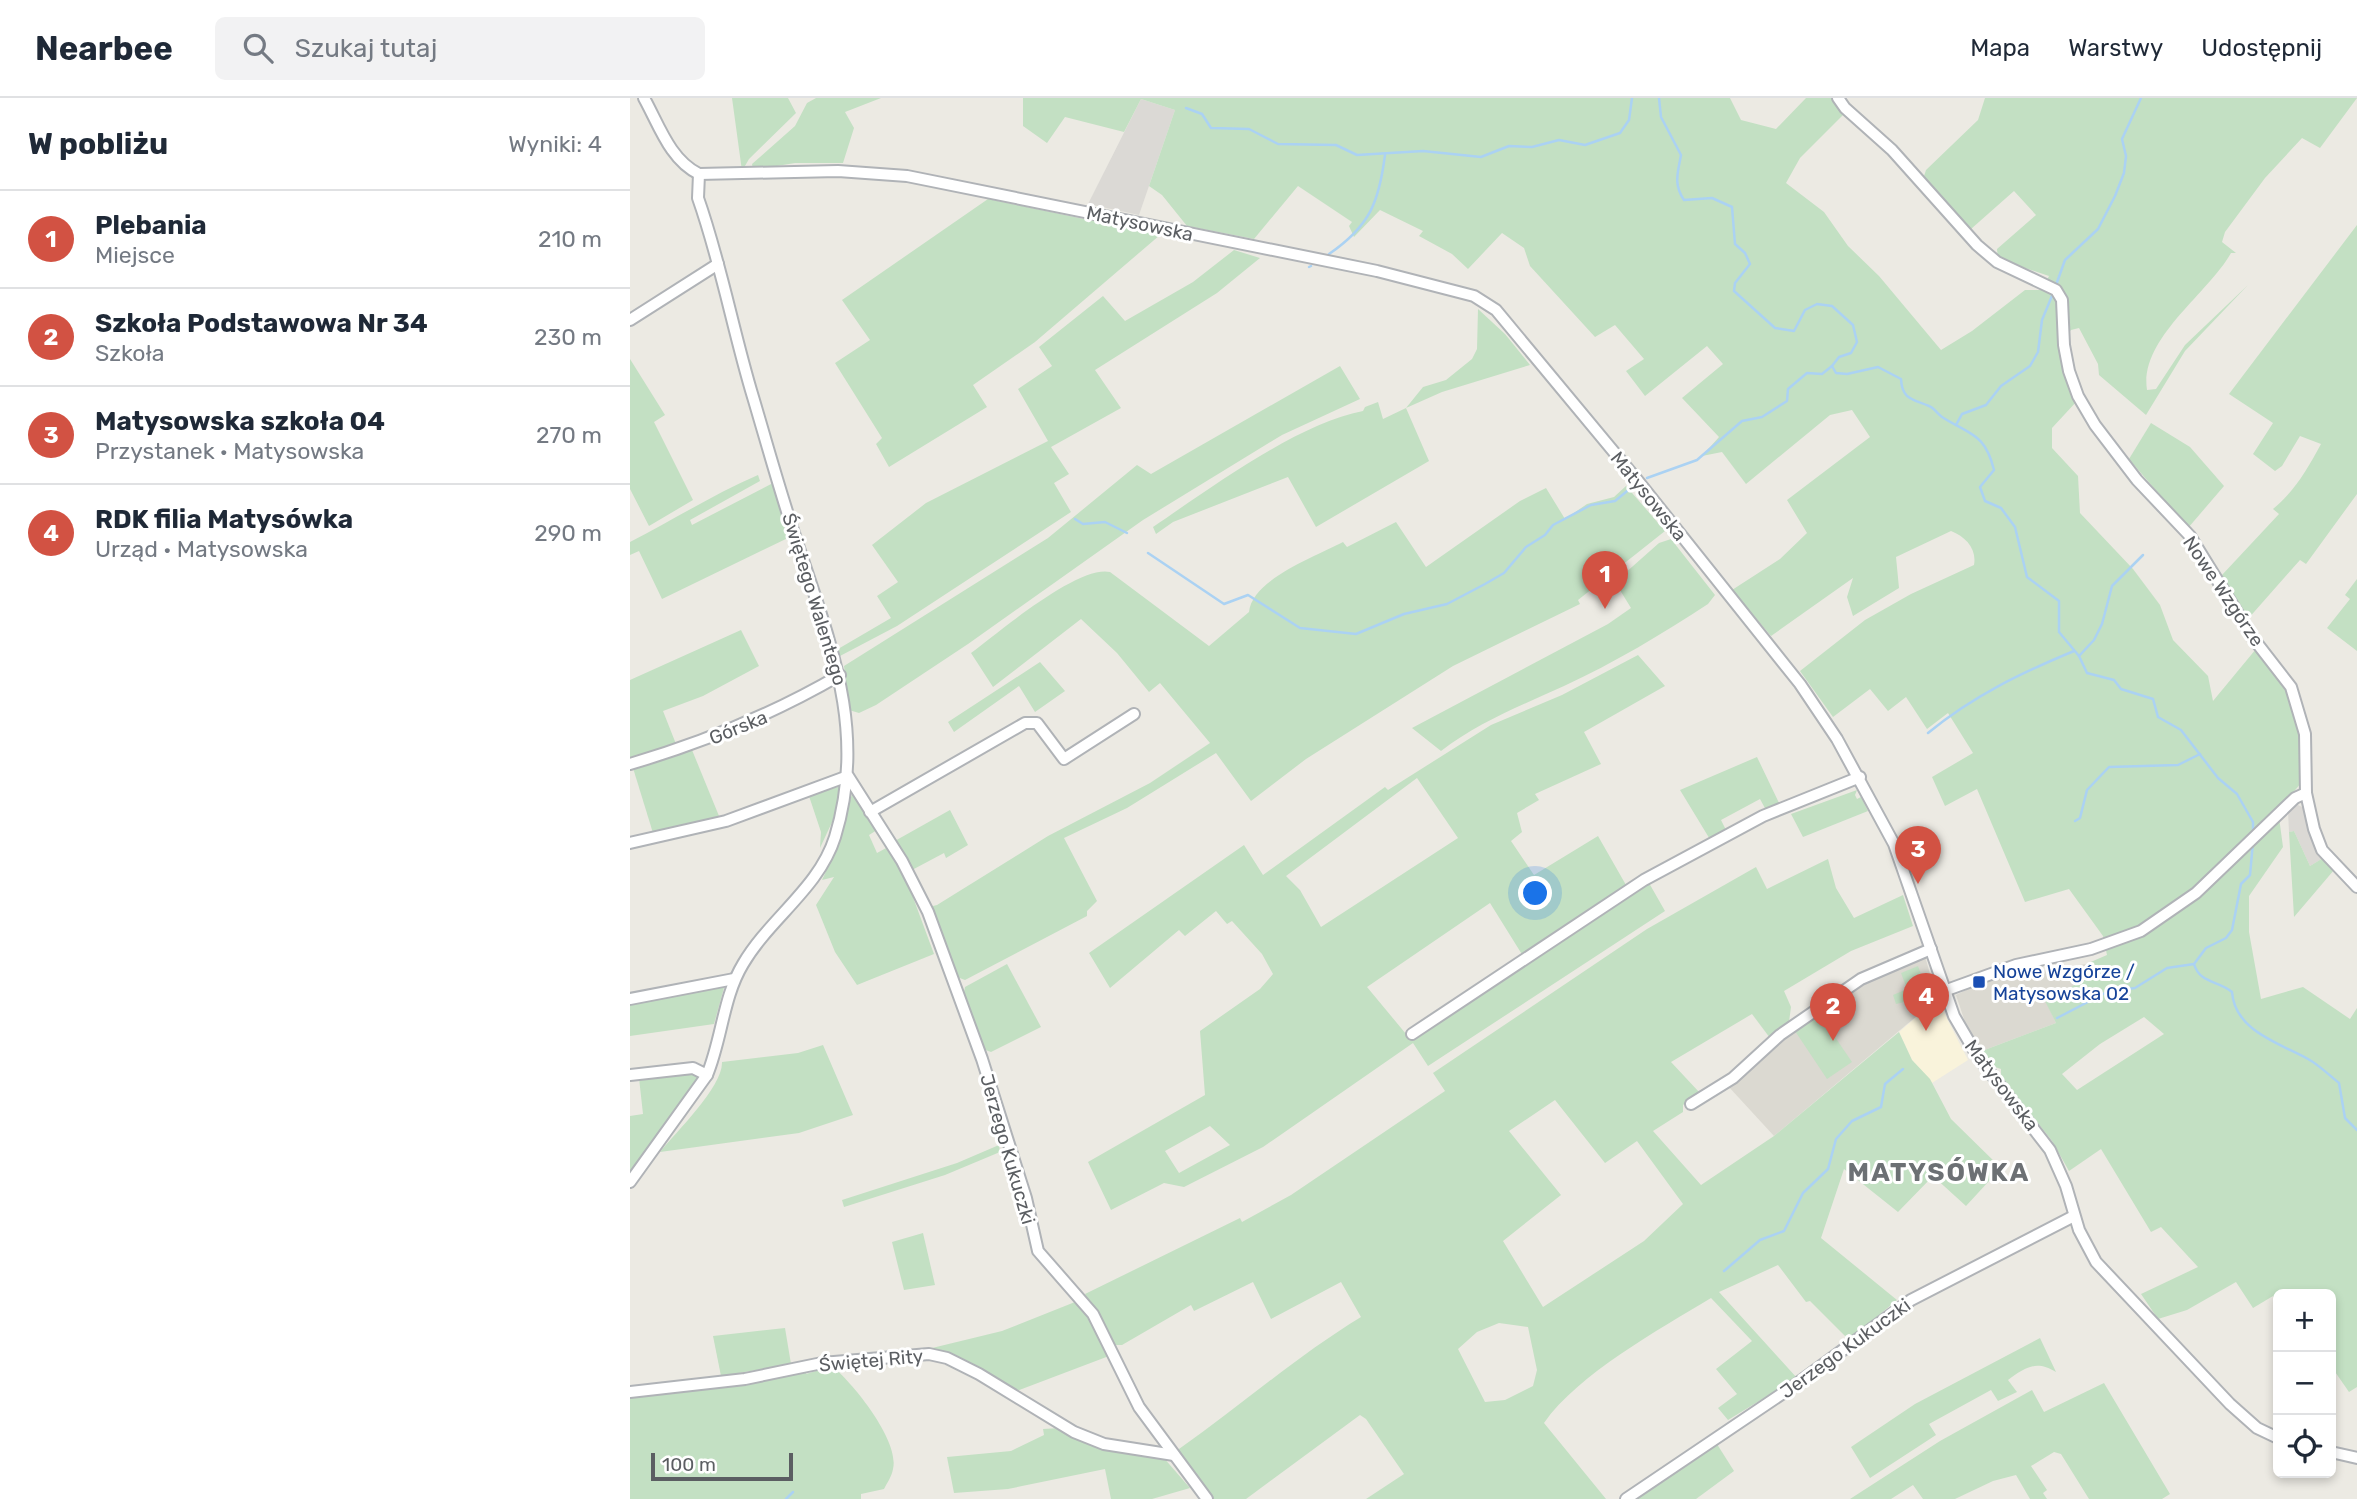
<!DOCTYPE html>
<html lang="pl">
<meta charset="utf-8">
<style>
:root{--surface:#fff;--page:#f2f2f3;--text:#1f2937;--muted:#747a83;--line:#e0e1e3;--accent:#d25243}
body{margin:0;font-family:Rubik,sans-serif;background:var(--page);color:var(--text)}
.controls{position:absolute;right:21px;bottom:21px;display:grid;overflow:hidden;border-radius:10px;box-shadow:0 4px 10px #0003}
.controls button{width:63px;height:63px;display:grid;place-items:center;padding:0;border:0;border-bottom:2px solid var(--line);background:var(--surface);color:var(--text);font:35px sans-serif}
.scale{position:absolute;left:21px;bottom:18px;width:142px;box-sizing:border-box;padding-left:7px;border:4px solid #5b5e62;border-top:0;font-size:19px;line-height:24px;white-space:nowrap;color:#5b5e62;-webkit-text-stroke:5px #fff;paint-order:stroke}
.you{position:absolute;left:906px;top:796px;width:24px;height:24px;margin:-18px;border:5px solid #fff;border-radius:50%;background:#1a73e8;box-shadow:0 0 0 10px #1a73e833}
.badge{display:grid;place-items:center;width:46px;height:46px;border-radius:50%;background:var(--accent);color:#fff;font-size:23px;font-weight:700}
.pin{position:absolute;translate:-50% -58px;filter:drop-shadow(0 2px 4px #0008)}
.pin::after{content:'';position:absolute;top:37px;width:24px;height:21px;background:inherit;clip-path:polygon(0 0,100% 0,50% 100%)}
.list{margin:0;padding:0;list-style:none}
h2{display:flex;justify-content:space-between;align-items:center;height:91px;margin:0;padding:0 28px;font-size:30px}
h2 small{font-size:23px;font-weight:400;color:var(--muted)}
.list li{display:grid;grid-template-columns:46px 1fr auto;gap:21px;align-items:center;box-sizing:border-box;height:98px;padding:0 28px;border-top:2px solid var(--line)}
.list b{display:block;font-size:26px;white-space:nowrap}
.list p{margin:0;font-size:23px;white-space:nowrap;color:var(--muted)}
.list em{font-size:23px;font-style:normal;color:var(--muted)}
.icon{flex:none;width:38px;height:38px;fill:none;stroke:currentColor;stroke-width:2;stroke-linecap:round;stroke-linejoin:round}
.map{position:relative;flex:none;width:1727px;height:1401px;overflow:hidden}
header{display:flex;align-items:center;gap:42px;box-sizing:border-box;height:98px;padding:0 35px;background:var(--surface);border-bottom:2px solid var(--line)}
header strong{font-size:33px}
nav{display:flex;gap:38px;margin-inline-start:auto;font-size:24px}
.search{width:490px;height:63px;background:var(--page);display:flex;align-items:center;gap:18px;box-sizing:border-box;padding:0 24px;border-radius:10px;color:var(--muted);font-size:26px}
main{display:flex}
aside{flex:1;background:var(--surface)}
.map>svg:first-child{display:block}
.commercial{fill:#f9f3db}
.industrial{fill:#dbd9d5}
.education{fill:#dbd9d1}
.green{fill:#c3e0c3;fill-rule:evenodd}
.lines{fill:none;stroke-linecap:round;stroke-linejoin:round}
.stream{stroke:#abd2f3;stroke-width:2.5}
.minor-casing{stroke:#b0b3b7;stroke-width:14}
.minor{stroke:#fff;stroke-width:10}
.transit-dot{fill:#1a4fb4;stroke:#fff;stroke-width:2.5}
.labels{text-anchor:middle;stroke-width:6;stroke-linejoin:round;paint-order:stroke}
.street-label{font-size:19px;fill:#5b5e62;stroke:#fff}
.transit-label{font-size:19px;fill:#164399;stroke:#fff;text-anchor:start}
.district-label{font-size:26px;font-weight:bold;letter-spacing:2px;fill:#6c7074;stroke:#fff}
</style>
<header>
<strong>Nearbee</strong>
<div class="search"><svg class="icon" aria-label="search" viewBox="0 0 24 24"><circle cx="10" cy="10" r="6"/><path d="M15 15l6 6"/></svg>Szukaj tutaj</div>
<nav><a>Mapa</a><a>Warstwy</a><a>Udostępnij</a></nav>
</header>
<main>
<aside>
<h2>W pobliżu<small>Wyniki: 4</small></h2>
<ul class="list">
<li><span class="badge">1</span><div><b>Plebania</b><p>Miejsce</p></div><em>210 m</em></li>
<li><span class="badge">2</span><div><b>Szkoła Podstawowa Nr 34</b><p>Szkoła</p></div><em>230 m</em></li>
<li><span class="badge">3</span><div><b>Matysowska szkoła 04</b><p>Przystanek · Matysowska</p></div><em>270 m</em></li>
<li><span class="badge">4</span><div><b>RDK filia Matysówka</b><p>Urząd · Matysowska</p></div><em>290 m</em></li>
</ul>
</aside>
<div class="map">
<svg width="1727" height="1401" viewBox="0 0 1727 1401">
<rect width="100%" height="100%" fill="#eceae3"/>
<path class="commercial" d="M1307,901L1338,962L1302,985L1282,962L1269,934Z"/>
<g class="industrial">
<path d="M511,1L545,12L509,117L458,106Z"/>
<path d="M1668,707L1674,710L1693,760L1680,768L1664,733L1659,734L1658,713Z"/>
</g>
<g class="education">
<path d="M1295,858L1307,901L1144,1038L1098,988L1136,953L1233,883Z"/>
<path d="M1456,866L1461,878L1416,903L1426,925L1352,953L1336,927L1326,897L1377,872L1401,867L1404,874Z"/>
</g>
<g class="green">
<path d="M102,0H158L166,15L119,61L112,73Z"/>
<path d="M186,0H251L215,14L224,30L213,65H165L123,72L122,66L165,28L177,5Z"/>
<path d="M393,0H1100L1111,22L1146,31L1176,0H1204L1214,16L1170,60L1156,85L1194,114L1218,148L1249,178L1311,252L1342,233L1395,192H1412L1419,178L1368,161L1367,151L1406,117L1384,93L1341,131L1294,78L1296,72L1348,22L1355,0H1727L1690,50L1672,40L1635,80L1595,134L1592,144L1606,155H1601C1578,196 1509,241 1517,292L1526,291L1555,247L1618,187L1555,253L1516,317L1469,277L1468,266L1449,230L1441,232L1429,247L1447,303L1422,330V350L1448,378L1450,415L1503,471L1530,507L1543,542L1578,578L1583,603L1626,551C1636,562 1646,574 1654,586C1672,613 1672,653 1672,684L1648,712L1653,749L1619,798V834L1631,901L1673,889L1720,921L1727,910V1289L1719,1294L1701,1268V1196H1648V1206L1643,1198L1623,1210L1606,1184L1557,1212L1528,1221L1511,1196L1568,1169L1531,1129L1521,1134L1471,1051L1439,1073L1422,1043L1371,978V971L1362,968L1352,953L1426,925L1415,903L1461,878L1456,866L1477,857L1473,838L1439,791L1395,804L1347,691L1315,708L1302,679L1343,655L1318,615L1297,631L1276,599L1258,613L1240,591L1203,619L1170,573L1235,522L1281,496L1344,467C1347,451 1336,439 1321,433L1266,459L1269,490L1223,518L1217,499L1223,480L1141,538L1102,492L1150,461L1177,435L1157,402L1240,339L1222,312L1200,317L1116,386L1092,354L1072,358L1089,339L1052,300L1093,266L1077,248L1015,298L996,273L1014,261L985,227L965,239L900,168L894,150L872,135L838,171L822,156L789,138L793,133L750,112L724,139L719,128L722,124L668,88L624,141L557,128L532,97L519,88L545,12L511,1L494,34L435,19L417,45L393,28ZM1514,919L1534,936L1447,992L1432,976L1470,946Z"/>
<path d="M358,101L530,137L405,244L343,287L357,309L259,369L246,346L252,340L205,265L240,242L212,202Z"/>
<path d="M1727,127V396L1676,466L1670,462L1617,522L1592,477L1649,416L1643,411C1665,393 1678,370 1691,346L1670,338L1652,368L1645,373L1623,356L1643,325L1599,296Z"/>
<path d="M604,152L630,160L587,195L465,272L491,310L421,349L439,376L424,385L441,414L267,528L210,558L208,551L261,520L247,498L268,484L242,447L296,405L418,343L388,291L422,268L409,249L473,198L495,223L563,184Z"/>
<path d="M848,211L875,236L900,267L812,294L776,310L799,363L686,429L658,379L543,424L526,436L523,429C579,391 668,325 733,313L735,309L748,304L753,321L776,310L793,289L816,282L842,261L847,251Z"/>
<path d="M0,261L35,317L24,324L63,402L19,428L0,391Z"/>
<path d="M710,268L730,301L652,337L513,422L338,546L246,607L229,615L219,612L214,568L418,440L507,367L521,376Z"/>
<path d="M1521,325L1560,349L1594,388L1558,430L1499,361Z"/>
<path d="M128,377L130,383L60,422L62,427L143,385L160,439L32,501L9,453L0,457V444C43,422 84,396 128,377Z"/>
<path d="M996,388L1035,433L948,502L950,506L823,568L676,661L621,703L586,655L497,710L434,740L467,803L457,813V818L335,882L327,879L299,809L307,807L418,738L520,685L580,645L530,585L519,594L487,555L451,521L363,589L341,555C369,534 448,467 480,474L579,548L619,514C622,481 687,458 713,444L717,449L766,424L796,469L890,403L916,390L935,421L957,406L984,399Z"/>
<path d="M1041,441L1085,497L1078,506C1032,536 984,565 934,588C890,608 849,624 811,653L782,630L978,526L1001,510L985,484L1029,445Z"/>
<path d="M1727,481V553L1697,530L1720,501L1715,497Z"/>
<path d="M111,532L129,568L73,598L33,613L46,646L0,660V582Z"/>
<path d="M1008,557L1035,588L954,634L971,666L905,696L909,702L887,715L892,734L881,743L904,777L968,738L996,787L893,858L860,805L737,889L781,942L996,796L1019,785L1035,813L798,968L783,945L633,1049L554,1089L534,1085L481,1112L458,1064L575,997L570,933L630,891L643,876L632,856L602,823L597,826L586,813L555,838L549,832L480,890L459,855L614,747L633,777L755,689L758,692L861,627L932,597ZM787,680L828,740L691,829L670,792L656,778ZM580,1028L600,1047L549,1075L535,1053Z"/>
<path d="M410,564L435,593L405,614L389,588L324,634L318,624Z"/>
<path d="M62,652L89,718L23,735L3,670Z"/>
<path d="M1127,659L1150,707L1136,712L1130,701L1091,722L1096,732L1081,743L1050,692Z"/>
<path d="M211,688L203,722L190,750L191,734L179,698Z"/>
<path d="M1227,692L1225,697L1227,701L1231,699L1238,713L1173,739L1161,716Z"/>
<path d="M225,695L247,732L239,737L247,755L258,749L274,775L304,856L227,887L205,854L186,807L204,779L192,782L205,754L222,696Z"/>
<path d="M320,712L338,747L316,760L314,755L282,772L263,744Z"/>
<path d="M1664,733L1680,768L1693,760L1704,772L1664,819L1659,734Z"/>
<path d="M1198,761L1206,790L1224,820L1273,797L1283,828L1221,853L1154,893L1161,909L1159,924L1140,940L1122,916L1041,964L1069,994L1053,1007V1014L1023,1033L1071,1087L1144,1038L1269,934L1282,962L1300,981L1321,1021L1371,1070L1336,1108L1303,1078L1268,1114L1214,1071L1191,1140L1267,1202L1219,1242L1180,1203L1176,1204L1148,1167L1089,1194L1167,1280L1098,1322L1088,1310L1107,1296L1086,1271L1122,1243L1081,1200C1030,1231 948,1276 914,1325L976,1401H736L774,1376L736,1321L730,1317L616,1401H582L549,1356V1351C610,1308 667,1258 731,1219L711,1184L641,1221L623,1184L564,1213L561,1207L492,1247H482L455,1196L610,1120L612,1124L661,1097L815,993L803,975L1017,831L1126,769L1137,791ZM925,1002L975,1065L1007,1043L1053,1106L1014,1143L913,1209L873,1143L931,1097L879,1033ZM869,1225L898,1229L907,1272L903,1288L875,1302L855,1304L828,1251L847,1234Z"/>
<path d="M377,866L411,929L361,954L353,951L333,899L335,889Z"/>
<path d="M1288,868L1299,898L1266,906L1263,897L1277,891L1271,875Z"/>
<path d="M97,879L84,926L0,938V897Z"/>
<path d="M1190,917L1222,964L1197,981L1165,933Z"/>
<path d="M193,947L223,1017L169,1035L30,1054C46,1034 93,989 92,964L168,955Z"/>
<path d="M65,975L68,979L0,1074V1018L13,1016L9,980Z"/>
<path d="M369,1047L370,1054L315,1077L214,1109L212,1102L327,1065Z"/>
<path d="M293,1135L305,1187L274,1192L262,1144Z"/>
<path d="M450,1202L479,1258L384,1294L327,1260L298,1251L372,1233Z"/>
<path d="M155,1230L161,1266L91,1278L83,1238Z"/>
<path d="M1410,1240L1426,1274C1406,1262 1396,1269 1378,1282L1387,1294L1368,1303L1361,1292L1299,1326L1306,1337L1240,1380L1221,1349L1285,1306Z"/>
<path d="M202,1268C223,1285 270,1343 263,1371C262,1378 257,1385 254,1391L231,1396V1401H0V1297L178,1270L176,1276Z"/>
<path d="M1474,1285L1540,1396L1532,1401H1459L1431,1356L1424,1354L1401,1368L1417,1392L1413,1395L1417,1401H1400L1386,1377L1363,1383L1325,1401H1293L1283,1387L1261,1401H1220L1310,1343L1402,1292L1414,1314Z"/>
<path d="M430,1330L533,1359L560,1390L522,1401H481L475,1371L378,1391L324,1395L317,1359L381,1353L414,1337L413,1331Z"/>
<path d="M1085,1343L1104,1373L1066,1401H1004Z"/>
</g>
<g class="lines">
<g class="stream">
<path d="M1029,0L1031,19L1051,57C1048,74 1043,86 1054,102L1082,100L1102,109L1105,146L1115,155L1120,166L1105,185L1104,193L1145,230L1164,233L1175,212L1187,206L1202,208L1223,227L1227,244L1221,255L1209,259L1202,268L1206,275L1217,276L1248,269L1271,281C1272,302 1283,301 1299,308C1304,310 1307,315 1312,319C1340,337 1355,335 1364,372L1350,389L1355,403L1371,410L1385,429L1397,479L1429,503V534L1449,558L1457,575L1484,582L1491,591L1523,601L1528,619L1551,632L1588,680L1607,696L1623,724V734"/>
<path d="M556,10L572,16L581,30L619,31L648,46L706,47L727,57L793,53L851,59L879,48L902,49L929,42L955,47L990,35L999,22L1002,0"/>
<path d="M699,156C740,128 749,104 755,57"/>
<path d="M679,169L681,168"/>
<path d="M1426,187L1435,162L1468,131L1485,98L1494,75L1496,58L1492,41L1511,0"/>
<path d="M1326,327L1332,316L1356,307L1371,288L1400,268L1408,254L1412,222L1424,193"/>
<path d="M1017,380L1067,362L1112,323L1132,319L1157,303L1158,291L1177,275L1192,276L1202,268"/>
<path d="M445,421L453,426L475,424L497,435"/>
<path d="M518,455L594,506L618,497L670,530L726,536L774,516L817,506L855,486L874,475L896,449L915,437L923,427L961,407L985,403L1002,389"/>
<path d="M1449,558L1464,542L1472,526L1482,488L1513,457"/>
<path d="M1298,635C1343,598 1391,575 1444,553"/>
<path d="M1445,723L1450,720L1457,692L1479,669L1548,667L1570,656"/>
<path d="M1623,744L1620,777L1611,786L1602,832L1596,840L1576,850L1564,866C1570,886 1588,882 1602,894C1605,933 1649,945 1678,961C1689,967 1699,977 1709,985L1715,1020L1727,1032"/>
<path d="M1427,920L1477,894L1505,890L1537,870L1564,866"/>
<path d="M1094,1173L1130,1142L1154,1133L1173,1095L1198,1071L1206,1041L1222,1023L1251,1009L1255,986L1273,971"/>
<path d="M156,1401L163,1394"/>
</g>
<defs>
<g id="minor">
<path d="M14,0C29,27 40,62 69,76L208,73L277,78L747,173L844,198L866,212L1008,383L1170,586L1207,641L1264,746L1324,918L1348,959L1420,1052L1436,1088L1449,1132L1466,1164L1600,1306L1627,1330L1648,1340"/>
<path d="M1208,0L1215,10L1262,52L1347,147L1367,164L1426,192L1432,202L1434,247L1439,273L1448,298L1465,327L1507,382L1560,438L1623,540L1661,589L1675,636L1676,695L1684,731L1692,752L1727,789"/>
<path d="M0,222L88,166"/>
<path d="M0,666C75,644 143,616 210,577"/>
<path d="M240,714L395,625H407L434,661L504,616"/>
<path d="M0,745L96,723L218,678L272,763L298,814L352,961L396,1100L408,1153L463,1216L509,1309L577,1401"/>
<path d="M1314,893L1386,867L1461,851L1511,833L1566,795L1665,700L1676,695"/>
<path d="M0,901L104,881"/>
<path d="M782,936L1014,782L1133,718L1230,679"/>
<path d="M0,977L63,970L77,977"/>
<path d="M1061,1006L1103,980L1150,937L1231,881L1301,851"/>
<path d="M0,1084L77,977C92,941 93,899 113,866C140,820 189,790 205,739C238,632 199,542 166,441C150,394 137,346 123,299C103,233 91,165 68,100L69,76"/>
<path d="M0,1294L115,1281L192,1265L299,1256L317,1260L349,1276L444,1334L474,1346L544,1357"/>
<path d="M1701,1354L1727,1360"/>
<path d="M996,1401L1168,1285L1281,1202L1444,1118"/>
</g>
</defs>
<use href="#minor" class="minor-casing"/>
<use href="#minor" class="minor"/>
</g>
<rect class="transit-dot" x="1342" y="877" width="14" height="14" rx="3.5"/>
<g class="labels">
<g class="street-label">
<text transform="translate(510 125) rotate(12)" y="7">Matysowska</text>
<text transform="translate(1019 398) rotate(51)" y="7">Matysowska</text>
<text transform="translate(1594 493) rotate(56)" y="7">Nowe Wzgórze</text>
<text transform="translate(185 501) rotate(73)" y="7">Świętego Walentego</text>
<text transform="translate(108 629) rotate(-22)" y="7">Górska</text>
<text transform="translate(1372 987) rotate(53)" y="7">Matysowska</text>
<text transform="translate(378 1051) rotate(74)" y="7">Jerzego Kukuczki</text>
<text transform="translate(1215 1250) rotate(-36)" y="7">Jerzego Kukuczki</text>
<text transform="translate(241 1262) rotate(-5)" y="7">Świętej Rity</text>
</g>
<g class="transit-label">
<text x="1363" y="880">Nowe Wzgórze /<tspan x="1363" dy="22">Matysowska 02</tspan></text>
</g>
<g class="district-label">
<text x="1309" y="1083">MATYSÓWKA</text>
</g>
</g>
</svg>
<div class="controls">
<button>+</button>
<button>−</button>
<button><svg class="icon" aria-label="locate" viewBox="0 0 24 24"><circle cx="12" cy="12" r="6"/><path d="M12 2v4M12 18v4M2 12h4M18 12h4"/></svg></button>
</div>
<div class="scale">100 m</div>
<div class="you"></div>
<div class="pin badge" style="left:975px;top:511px">1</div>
<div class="pin badge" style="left:1203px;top:943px">2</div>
<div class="pin badge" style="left:1288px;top:786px">3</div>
<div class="pin badge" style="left:1296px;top:933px">4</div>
</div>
</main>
